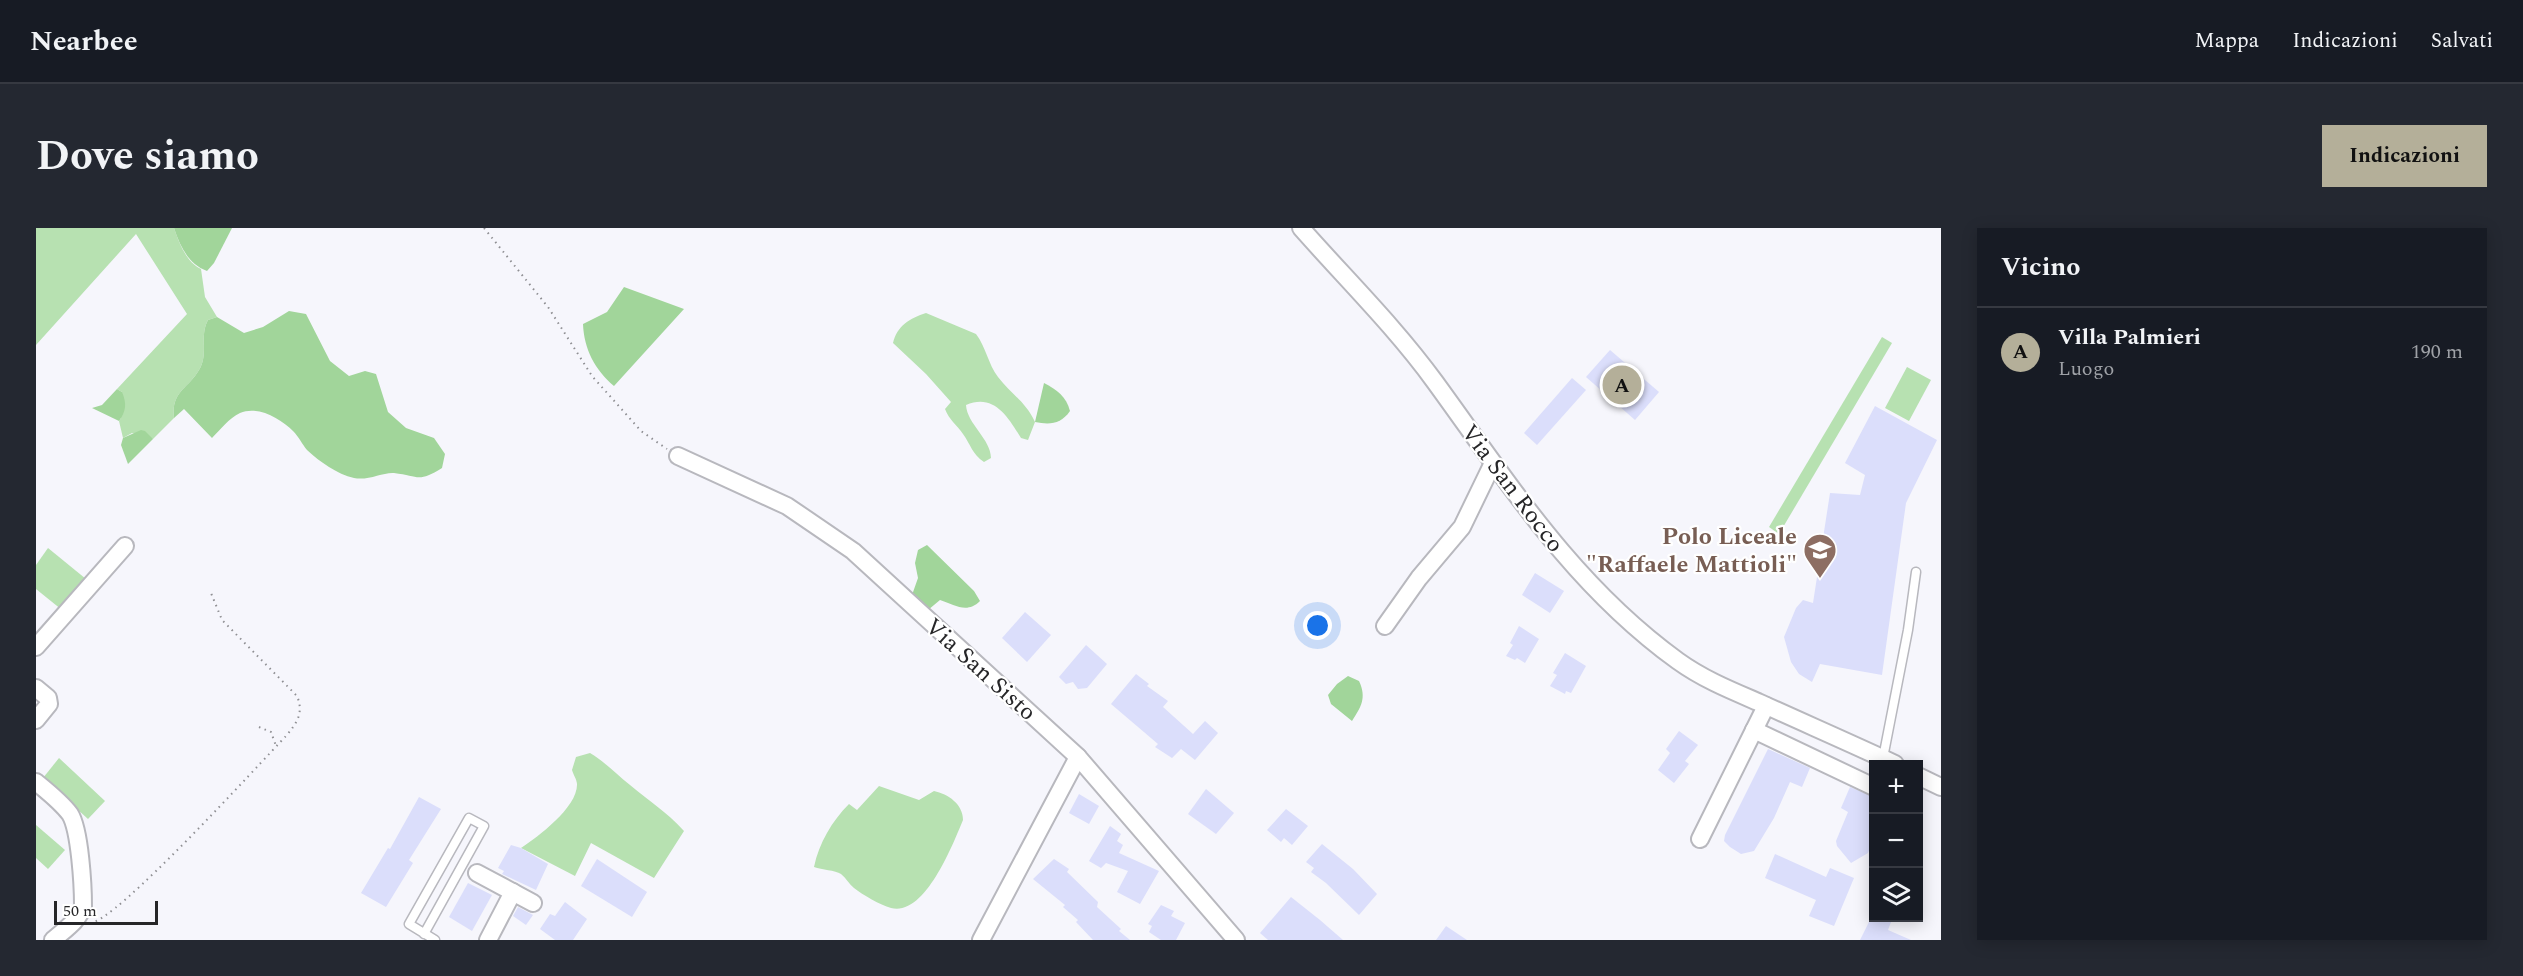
<!DOCTYPE html>
<html lang="it">
<meta charset="utf-8">
<style>
:root{--surface:#171b24;--page:#242831;--text:#f1f3f6;--muted:#9ea1a6;--line:#363941;--accent:#b4af99}
body{margin:0;font-family:Spectral,serif;background:var(--page);color:var(--text)}
.controls{position:absolute;right:18px;bottom:18px;display:grid;overflow:hidden;border-radius:0px;box-shadow:0 3px 15px #0003}
.controls button{width:54px;height:54px;display:grid;place-items:center;padding:0;border:0;border-bottom:2px solid var(--line);background:var(--surface);color:var(--text);font:30px sans-serif}
.scale{position:absolute;left:18px;bottom:15px;width:104px;box-sizing:border-box;padding-left:6px;border:3px solid #262628;border-top:0;font-size:16px;line-height:21px;white-space:nowrap;color:#262628;-webkit-text-stroke:4px #fff;paint-order:stroke}
.you{position:absolute;left:1282px;top:398px;width:21px;height:21px;margin:-15px;border:4px solid #fff;border-radius:50%;background:#1a73e8;box-shadow:0 0 0 9px #1a73e833}
.badge{display:grid;place-items:center;width:39px;height:39px;border-radius:50%;background:var(--accent);color:#111;font-size:20px;font-weight:700}
.pin{position:absolute;translate:-50% -50%;border:3px solid #fff;box-shadow:0 2px 6px #0006}
.list{margin:0;padding:0;list-style:none}
h2{display:flex;justify-content:space-between;align-items:center;height:78px;margin:0;padding:0 24px;font-size:26px}
h2 small{font-size:20px;font-weight:400;color:var(--muted)}
.list li{display:grid;grid-template-columns:39px 1fr auto;gap:18px;align-items:center;box-sizing:border-box;height:90px;padding:0 24px;border-top:2px solid var(--line)}
.list b{display:block;font-size:22px;white-space:nowrap}
.list p{margin:0;font-size:20px;white-space:nowrap;color:var(--muted)}
.list em{font-size:20px;font-style:normal;color:var(--muted)}
.icon{flex:none;width:33px;height:33px;fill:none;stroke:currentColor;stroke-width:2;stroke-linecap:round;stroke-linejoin:round}
.map{position:relative;flex:none;width:1905px;height:712px;overflow:hidden;border-radius:0px}
header{display:flex;align-items:center;gap:36px;box-sizing:border-box;height:84px;padding:0 30px;background:var(--surface);border-bottom:2px solid var(--line)}
header strong{font-size:28px}
nav{display:flex;gap:33px;margin-inline-start:auto;font-size:21px}
.intro{display:flex;align-items:center;justify-content:space-between;box-sizing:border-box;height:144px;padding:0 36px}
h1{margin:0;font-size:42px}
.button{padding:15px 27px;border-radius:0px;background:var(--accent);color:#111;font-size:21px;font-weight:700}
main{display:flex;gap:36px;padding:0 36px}
aside{flex:1;background:var(--surface);border-radius:0px;box-shadow:0 3px 15px #0003}
.map>svg:first-child{display:block}
.green{fill:#b7e1b1}
.forest{fill:#a1d59a}
.building{fill:#dbdefb}
.lines{fill:none;stroke-linecap:round;stroke-linejoin:round}
.service-casing{stroke:#b8b8be;stroke-width:11}
.minor-casing{stroke:#b8b8be;stroke-width:20}
.path{stroke:#8f8f93;stroke-width:2;stroke-dasharray:1.5 4.5;stroke-linecap:butt}
.service{stroke:#fff;stroke-width:8}
.minor{stroke:#fff;stroke-width:16}
.labels{text-anchor:middle;stroke-width:4.5;stroke-linejoin:round;paint-order:stroke}
.street-label{font-size:24px;fill:#262628;stroke:#fff}
.education-label{font-size:24px;font-weight:bold;fill:#785e54;stroke:#fff;text-anchor:end}
</style>
<header>
<strong>Nearbee</strong>
<nav><a>Mappa</a><a>Indicazioni</a><a>Salvati</a></nav>
</header>
<div class="intro"><h1>Dove siamo</h1><a class="button">Indicazioni</a></div>
<main>
<div class="map">
<svg width="1905" height="712" viewBox="0 0 1905 712">
<rect width="100%" height="100%" fill="#f6f6fc"/>
<g class="green">
<path d="M0,0H138C143,15 150,34 165,41L169,69L181,89L172,92C163,108 173,126 163,142C152,161 135,163 138,190L117,211L96,205L87,210L83,193L85,190L86,164L81,161L151,86L100,6L0,117Z"/>
<path d="M890,85L940,106C950,119 952,136 962,149C975,166 989,173 999,194L992,212L985,210C972,189 958,165 930,177C931,196 955,211 955,230L948,234C936,226 935,217 927,206C921,197 913,192 909,181L915,174L890,146L857,115C861,98 874,90 890,85Z"/>
<path d="M1846,109L1856,115L1743,306L1733,299Z"/>
<path d="M1871,139L1895,152L1873,193L1849,180Z"/>
<path d="M12,320L50,351L26,382L0,361V337Z"/>
<path d="M554,525C569,534 580,546 594,557C614,574 630,583 648,603L618,650L555,615L539,648L485,620C502,609 542,579 541,556C541,552 537,546 536,542L540,529Z"/>
<path d="M23,530L69,573L52,591L7,550Z"/>
<path d="M843,558L883,572L898,563C912,566 927,576 927,592C917,616 889,689 855,680C844,677 827,667 818,660C813,656 810,650 805,646C799,642 786,642 778,639C783,615 796,593 813,576L821,582Z"/>
<path d="M0,597L29,622L12,641L0,630Z"/>
</g>
<g class="forest">
<path d="M138,0H196L178,35L171,43C152,36 144,18 138,0Z"/>
<path d="M588,59L648,81L578,158C559,142 548,121 547,96L571,84Z"/>
<path d="M253,83L270,86L294,133L313,148L329,143L340,146L352,184L370,200L398,210L409,226L406,240C382,255 383,248 358,245C347,244 332,253 318,250C301,246 284,234 271,222C266,216 263,209 257,203C245,191 222,177 204,185C193,190 184,202 176,210L148,181L138,190C135,163 152,161 163,142C173,126 163,108 172,92L181,89L208,105L227,99Z"/>
<path d="M1008,155C1021,162 1030,168 1034,183C1025,196 1014,197 999,194Z"/>
<path d="M81,161L86,164C91,176 90,183 83,193L56,180L66,177Z"/>
<path d="M105,202L109,203L117,211L92,236L85,217L87,210Z"/>
<path d="M891,317L938,363L944,373C931,386 919,377 904,372L892,382L876,367L882,350L879,335L882,322Z"/>
<path d="M1312,448L1323,453C1331,470 1325,479 1316,493L1295,476L1292,467L1301,456Z"/>
</g>
<g class="building">
<path d="M1574,122L1623,164L1599,192L1550,149Z"/>
<path d="M1536,150L1550,162L1501,217L1488,205Z"/>
<path d="M1839,178L1901,212L1870,275L1846,447L1784,436L1776,454L1763,446L1755,434L1748,409L1760,380L1767,372L1777,375L1794,265L1824,267L1829,247L1809,235Z"/>
<path d="M1499,345L1528,363L1514,385L1486,367Z"/>
<path d="M989,384L1015,407L991,434L966,410Z"/>
<path d="M1483,398L1503,411L1489,435L1481,430L1479,432L1470,428L1477,417L1474,415Z"/>
<path d="M1050,417L1071,436L1051,460L1042,461L1037,454L1030,456L1023,449Z"/>
<path d="M1529,425L1550,438L1535,465L1530,463L1529,466L1514,458L1521,447L1517,445Z"/>
<path d="M1100,446L1113,456L1111,458L1132,473L1127,479L1157,506L1169,493L1182,505L1159,532L1145,521L1136,530L1119,519L1122,516L1075,476Z"/>
<path d="M1643,503L1662,517L1649,533L1653,536L1638,555L1622,542L1634,525L1630,521Z"/>
<path d="M1732,521L1774,540L1766,559L1754,554L1738,590L1718,623L1705,626L1694,619L1688,613L1689,607Z"/>
<path d="M1814,559L1838,569V611L1832,625L1815,635L1801,618L1800,613L1812,584L1805,580Z"/>
<path d="M1170,561L1198,585L1180,606L1152,586Z"/>
<path d="M1043,566L1063,578L1053,596L1033,585Z"/>
<path d="M383,569L405,581L373,632L377,635L350,679L325,665L352,620L354,621Z"/>
<path d="M1250,581L1272,598L1256,617L1248,610L1245,614L1231,602Z"/>
<path d="M1074,598L1085,606L1081,613L1087,617L1083,625L1123,643L1104,676L1081,664L1092,643L1070,635L1065,640L1053,633Z"/>
<path d="M1286,616L1317,641L1341,666L1323,687L1290,655L1275,644L1278,640L1270,634Z"/>
<path d="M475,617L485,620L512,636L500,662L466,646L468,643L462,640Z"/>
<path d="M1739,626L1790,649L1794,640L1818,650L1798,698L1773,688L1780,672L1729,650Z"/>
<path d="M561,631L611,664L596,689L545,658Z"/>
<path d="M1018,631L1033,641L1031,644L1062,674L1061,679L1085,701L1083,703L1094,712H1057L1040,694L1042,692L1027,679L1029,677L997,651Z"/>
<path d="M432,655L456,667L436,703L413,689Z"/>
<path d="M1255,669L1284,692L1307,712H1232L1224,705Z"/>
<path d="M529,674L551,691L537,712H519L504,701L514,686L519,688Z"/>
<path d="M1125,677L1138,683L1135,688L1149,695L1140,712H1125L1113,704L1116,698L1112,696Z"/>
<path d="M482,679L497,687L490,697L477,688Z"/>
<path d="M1837,686L1838,690L1855,694L1852,702L1875,712H1824Z"/>
<path d="M1410,698L1431,712H1400Z"/>
</g>
<g class="lines">
<defs>
<g id="service">
<path d="M1847,530L1872,402L1880,344"/>
<path d="M388,706L448,598L433,590L373,696L399,712"/>
</g>
<g id="minor">
<path d="M1265,0C1310,51 1359,99 1399,154C1474,257 1537,357 1642,433C1667,451 1694,462 1722,474C1768,495 1814,515 1859,536"/>
<path d="M642,228L751,278L817,323L1042,529L1200,712"/>
<path d="M1349,398L1383,350L1426,299L1456,237"/>
<path d="M0,419L89,318"/>
<path d="M0,460L12,470L13,476L0,492"/>
<path d="M1718,502L1838,559"/>
<path d="M1882,548L1905,559"/>
<path d="M0,554C11,563 25,574 34,586C44,602 47,658 47,678C43,693 28,702 17,712"/>
<path d="M1664,611L1730,478"/>
<path d="M441,645L497,675"/>
<path d="M452,712L477,664"/>
<path d="M945,712L1042,529"/>
</g>
</defs>
<use href="#service" class="service-casing"/>
<use href="#minor" class="minor-casing"/>
<g class="path">
<path d="M448,0L512,79L556,148L605,203L631,221"/>
<path d="M223,499L235,504L240,518"/>
<path d="M54,695C79,695 224,535 250,508C261,495 268,485 261,468L186,392L175,365"/>
</g>
<use href="#service" class="service"/>
<use href="#minor" class="minor"/>
</g>
<defs>
<symbol id="school-pin" viewBox="-11 -11 22 30"><path d="M0 17L-7.5 6A9.5 9.5 0 1 1 7.5 6Z" fill="#8d6e63" stroke="#fff"/><path d="M0-5L7-2L0 1L-7-2ZM-4 1L0 2.5L4 1V4Q0 6-4 4Z" fill="#fff"/></symbol>
</defs>
<g fill-rule="evenodd">
<use href="#school-pin" x="1765" y="303" width="38" height="52"/>
</g>
<g class="labels">
<g class="street-label">
<text transform="translate(1477 260) rotate(53)" y="8">Via San Rocco</text>
<text transform="translate(945 441) rotate(42)" y="8">Via San Sisto</text>
</g>
<g class="education-label">
<text x="1761" y="316">Polo Liceale<tspan x="1761" dy="28">"Raffaele Mattioli"</tspan></text>
</g>
</g>
</svg>
<div class="controls">
<button>+</button>
<button>−</button>
<button><svg class="icon" aria-label="layers" viewBox="0 0 24 24"><path d="M12 4l9 5-9 5-9-5zM3 14l9 5 9-5"/></svg></button>
</div>
<div class="scale">50 m</div>
<div class="you"></div>
<div class="pin badge" style="left:1586px;top:157px">A</div>
</div>
<aside>
<h2>Vicino<small></small></h2>
<ul class="list">
<li><span class="badge">A</span><div><b>Villa Palmieri</b><p>Luogo</p></div><em>190 m</em></li>
</ul>
</aside>
</main>
